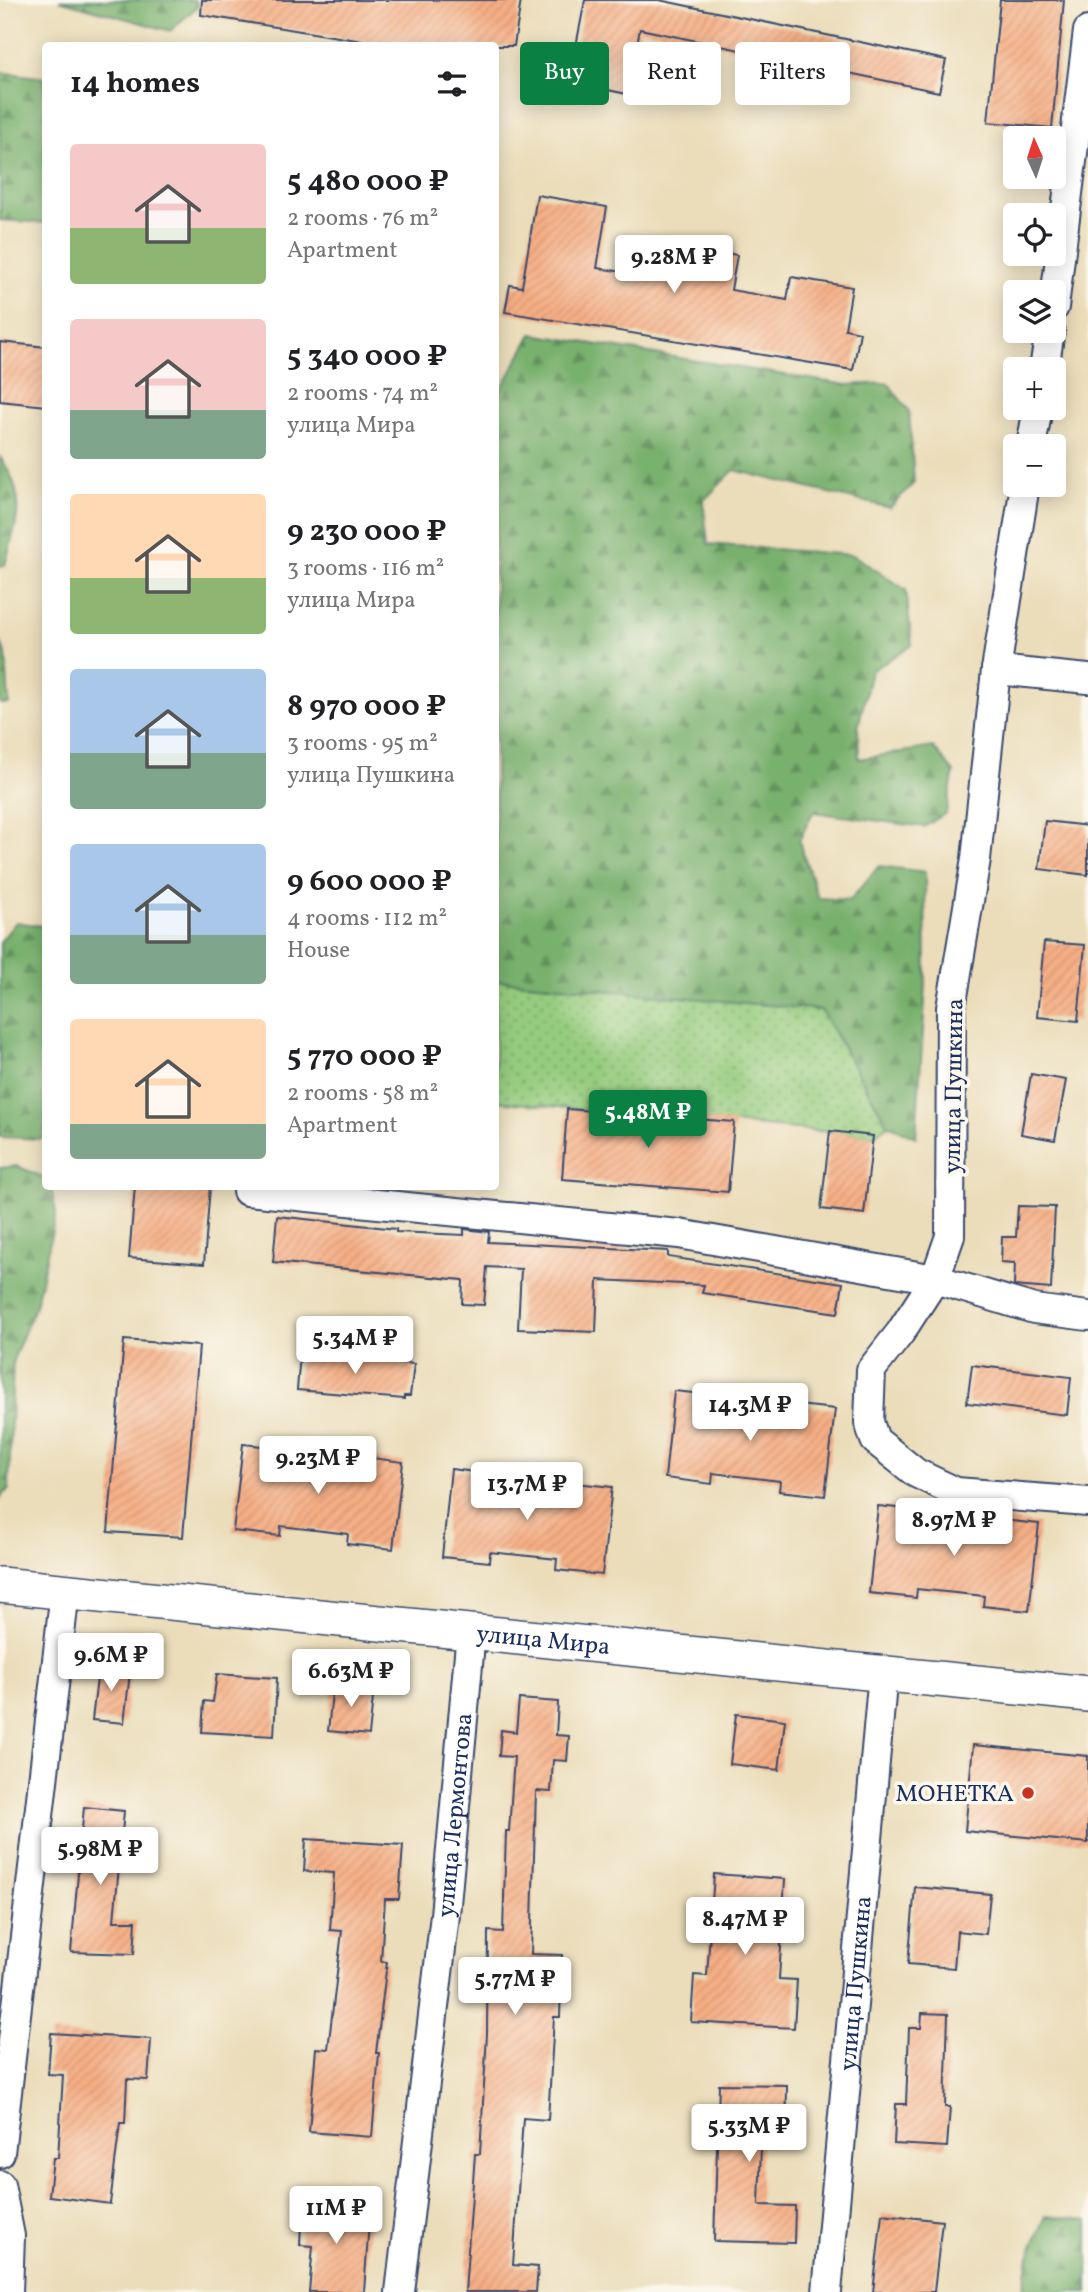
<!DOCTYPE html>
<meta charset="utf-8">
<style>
:root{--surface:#fff;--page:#f6f6f6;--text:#202124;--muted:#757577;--accent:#0b8043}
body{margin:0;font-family:Vollkorn,serif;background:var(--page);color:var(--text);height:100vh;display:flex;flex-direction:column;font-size:26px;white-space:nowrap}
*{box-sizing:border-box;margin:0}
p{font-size:23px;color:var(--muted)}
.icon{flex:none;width:38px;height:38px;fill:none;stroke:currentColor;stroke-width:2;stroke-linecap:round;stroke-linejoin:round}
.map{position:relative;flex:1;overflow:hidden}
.panel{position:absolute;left:42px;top:42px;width:457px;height:1148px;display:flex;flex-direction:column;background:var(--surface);border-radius:7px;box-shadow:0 4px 18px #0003}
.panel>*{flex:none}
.top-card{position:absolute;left:520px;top:42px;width:462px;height:63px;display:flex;gap:14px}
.needle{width:46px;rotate:357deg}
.controls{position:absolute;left:1003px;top:126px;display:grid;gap:14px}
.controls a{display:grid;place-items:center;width:63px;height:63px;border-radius:7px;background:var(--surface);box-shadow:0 4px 18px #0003;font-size:35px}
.price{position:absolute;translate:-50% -60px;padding:0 16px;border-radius:7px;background:#fff;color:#222;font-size:23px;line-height:46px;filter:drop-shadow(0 2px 4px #0008)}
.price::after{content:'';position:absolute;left:50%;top:42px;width:21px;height:16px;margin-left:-10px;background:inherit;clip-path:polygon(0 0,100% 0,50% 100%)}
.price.active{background:var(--accent);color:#fff}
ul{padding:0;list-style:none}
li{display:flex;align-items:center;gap:21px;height:175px;padding:0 28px}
li span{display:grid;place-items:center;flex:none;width:196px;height:140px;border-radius:7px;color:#555}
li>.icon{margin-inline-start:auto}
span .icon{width:84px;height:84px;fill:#fffc;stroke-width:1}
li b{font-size:30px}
h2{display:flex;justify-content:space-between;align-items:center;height:84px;padding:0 28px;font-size:30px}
.chip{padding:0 24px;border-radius:7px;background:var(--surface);box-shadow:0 4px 18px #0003;font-size:24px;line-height:63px}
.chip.active{background:var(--accent);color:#fff}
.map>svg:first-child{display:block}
.grass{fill:url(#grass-dots);stroke:#587e6e;stroke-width:2}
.forest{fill:url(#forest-firs);stroke:#4a7066;stroke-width:2}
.building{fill:url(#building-hatch)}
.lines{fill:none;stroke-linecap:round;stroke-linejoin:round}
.minor-casing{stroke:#3a496c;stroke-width:32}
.tertiary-casing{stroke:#3a496c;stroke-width:38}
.minor{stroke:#fff;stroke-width:28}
.tertiary{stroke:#fff;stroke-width:35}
.poi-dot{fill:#c8321e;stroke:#fbf7ec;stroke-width:2.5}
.labels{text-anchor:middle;stroke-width:7;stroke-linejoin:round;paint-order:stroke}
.street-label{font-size:24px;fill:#1b2f5e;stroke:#fbf7ec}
.poi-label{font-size:24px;fill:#1b2f5e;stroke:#fbf7ec;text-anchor:end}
</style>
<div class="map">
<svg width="1088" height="2292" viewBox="0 0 1088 2292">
<defs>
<pattern id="grass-dots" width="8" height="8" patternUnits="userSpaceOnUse" patternTransform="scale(1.75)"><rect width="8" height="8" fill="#95cc7e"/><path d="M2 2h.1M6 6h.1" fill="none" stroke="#79a66a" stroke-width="1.8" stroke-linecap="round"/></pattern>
<pattern id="forest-firs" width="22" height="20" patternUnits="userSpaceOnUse" patternTransform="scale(1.75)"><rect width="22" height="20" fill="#78b06d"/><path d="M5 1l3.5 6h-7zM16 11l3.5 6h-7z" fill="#62905d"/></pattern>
<pattern id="building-hatch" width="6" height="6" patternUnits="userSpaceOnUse" patternTransform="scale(1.75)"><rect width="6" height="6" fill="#f6ae84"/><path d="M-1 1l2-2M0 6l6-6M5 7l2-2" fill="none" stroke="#d29674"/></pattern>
</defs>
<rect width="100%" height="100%" fill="#fbf7ec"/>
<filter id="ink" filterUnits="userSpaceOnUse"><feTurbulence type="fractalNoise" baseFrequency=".0143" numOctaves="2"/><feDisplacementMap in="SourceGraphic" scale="14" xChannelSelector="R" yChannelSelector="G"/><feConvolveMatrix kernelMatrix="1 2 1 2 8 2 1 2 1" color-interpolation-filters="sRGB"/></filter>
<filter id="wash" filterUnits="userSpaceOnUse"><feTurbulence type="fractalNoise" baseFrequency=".00686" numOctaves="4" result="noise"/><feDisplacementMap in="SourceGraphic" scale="28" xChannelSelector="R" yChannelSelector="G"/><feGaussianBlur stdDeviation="1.57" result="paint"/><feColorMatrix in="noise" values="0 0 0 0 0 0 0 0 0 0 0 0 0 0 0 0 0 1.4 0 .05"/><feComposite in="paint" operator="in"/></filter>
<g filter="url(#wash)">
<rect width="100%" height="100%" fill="#ebddba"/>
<path class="grass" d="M 495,980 L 821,1010 L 888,1125 L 873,1136 L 495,1101 Z"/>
<path class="forest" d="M 59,0 L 195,0 L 198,6 L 170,31 Z
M 0,72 L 45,78 L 45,223 L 0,220 Z
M 532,334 L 847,385 L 888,383 L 909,411 L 914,483 L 890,508 L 734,470 L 703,501 L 708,544 L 853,555 L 906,590 L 912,645 L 871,671 L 858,728 L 859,759 L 933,747 L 954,772 L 946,813 L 924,827 L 813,812 L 799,841 L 818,898 L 850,900 L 879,866 L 925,872 L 926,984 L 916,1137 L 888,1125 L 821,1010 L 495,980 L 495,400 Z
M 0,457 C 29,497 16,522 5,565 L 0,567 Z
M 0,641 L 6,654 L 9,704 L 0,704 Z
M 16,922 L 42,926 L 45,934 L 46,1125 L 42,1139 L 0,1137 L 0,942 Z
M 17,1166 L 45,1178 L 46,1186 L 51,1187 L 56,1213 L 36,1304 L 13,1360 L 9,1489 L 0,1498 L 0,1168 Z
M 1046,2216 L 1088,2220 L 1088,2292 L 1023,2292 L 1029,2256 Z"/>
<g id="blocks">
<path class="building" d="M 202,0 L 521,0 L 514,46 L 394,46 L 201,15 Z
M 585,0 L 659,0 L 946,60 L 939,92 L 640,29 L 627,94 L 569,82 Z
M 1000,0 L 1064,0 L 1052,128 L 988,122 Z
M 537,195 L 607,207 L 597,268 L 656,277 L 662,242 L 737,255 L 731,290 L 787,300 L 791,277 L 852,287 L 845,329 L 860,332 L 853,370 L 505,312 L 510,285 L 522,287 Z
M 0,342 L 46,347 L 46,406 L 0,401 Z
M 1045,821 L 1088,826 L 1088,875 L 1039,869 Z
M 1044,942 L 1085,945 L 1078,1021 L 1037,1017 Z
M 1031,1074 L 1066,1080 L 1055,1140 L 1021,1134 Z
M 567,1109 L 734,1122 L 728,1192 L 562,1179 Z
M 830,1131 L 873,1136 L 864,1214 L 821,1209 Z
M 135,1186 L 210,1186 L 204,1264 L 129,1258 Z
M 1018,1206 L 1055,1207 L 1051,1289 L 1014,1286 L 1015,1263 L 1001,1262 L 1002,1237 L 1016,1237 Z
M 277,1216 L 396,1229 L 396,1232 L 464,1235 L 464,1229 L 489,1232 L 488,1242 L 668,1251 L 668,1257 L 843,1283 L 838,1313 L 702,1293 L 704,1285 L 598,1280 L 596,1332 L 518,1329 L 521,1269 L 487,1267 L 484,1305 L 462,1304 L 463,1280 L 273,1262 Z
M 124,1340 L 199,1346 L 183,1537 L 108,1532 Z
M 300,1353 L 414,1364 L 410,1396 L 404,1396 L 404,1399 L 297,1390 Z
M 972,1365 L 1071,1377 L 1067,1415 L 967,1403 Z
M 674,1391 L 722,1396 L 721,1405 L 788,1412 L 789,1404 L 835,1409 L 825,1496 L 779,1491 L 780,1481 L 713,1473 L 712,1484 L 665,1478 Z
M 243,1444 L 290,1449 L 289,1457 L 356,1465 L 357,1456 L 403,1462 L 393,1549 L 347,1544 L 348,1534 L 281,1526 L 280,1536 L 233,1531 Z
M 451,1469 L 499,1475 L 498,1483 L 565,1491 L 566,1482 L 612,1487 L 602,1575 L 556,1570 L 557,1559 L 490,1552 L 489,1562 L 442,1557 Z
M 878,1506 L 926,1511 L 925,1519 L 992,1527 L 993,1519 L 1039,1524 L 1029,1611 L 983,1606 L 984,1596 L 917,1589 L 916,1598 L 869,1593 Z
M 99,1662 L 131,1665 L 124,1723 L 92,1720 Z
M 217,1674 L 277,1678 L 274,1736 L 202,1732 L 204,1701 L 213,1702 Z
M 333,1683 L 374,1688 L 369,1735 L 328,1731 Z
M 519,1699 L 558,1702 L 556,1735 L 569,1736 L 567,1761 L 553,1760 L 551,1792 L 536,1791 L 531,1954 L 562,1955 L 560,2017 L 554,2017 L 548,2120 L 523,2118 L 513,2265 L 538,2267 L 536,2292 L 465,2292 L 475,2154 L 480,2154 L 487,2034 L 488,1931 L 503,1932 L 506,1831 L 509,1831 L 514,1757 L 499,1756 L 501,1730 L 516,1732 Z
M 736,1714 L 785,1720 L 779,1770 L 730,1764 Z
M 973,1745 L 1088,1756 L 1088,1843 L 965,1831 Z
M 84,1807 L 124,1811 L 114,1921 L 136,1921 L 134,1954 L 71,1952 Z
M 306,1839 L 403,1845 L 399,1899 L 385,1899 L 381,1961 L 387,1962 L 376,2053 L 379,2053 L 372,2137 L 309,2132 L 316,2048 L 328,2049 L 342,1931 L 330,1930 L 334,1873 L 304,1871 Z
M 714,1874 L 785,1879 L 779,1979 L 797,1980 L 794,2028 L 691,2022 L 694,1975 L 707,1976 Z
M 915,1887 L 990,1894 L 986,1934 L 957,1931 L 954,1968 L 908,1964 Z
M 922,2013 L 948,2014 L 945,2107 L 950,2107 L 947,2147 L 894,2144 L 896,2104 L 906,2104 L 909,2028 L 921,2028 Z
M 51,2033 L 151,2039 L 148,2080 L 127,2079 L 125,2123 L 120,2123 L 110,2204 L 49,2196 L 53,2158 L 58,2158 L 63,2075 L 48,2074 Z
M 719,2084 L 787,2085 L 786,2147 L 761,2146 L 759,2205 L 795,2206 L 794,2243 L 714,2241 Z
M 302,2202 L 370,2207 L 364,2292 L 309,2292 L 313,2246 L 300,2245 Z
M 882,2214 L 942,2221 L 934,2292 L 873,2292 Z"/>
</g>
</g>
<g filter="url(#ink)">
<use href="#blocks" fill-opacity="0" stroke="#3a496c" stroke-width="2"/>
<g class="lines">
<g class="minor-casing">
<g id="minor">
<path d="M 1054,307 L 1088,31"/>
<path d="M 1044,369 L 1050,331"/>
<path d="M 1031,446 L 1038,408"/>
<path d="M 1025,485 L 996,670 L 976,859 L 951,1008 L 950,1236 L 935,1279 L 900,1333 L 871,1370 L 869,1422 L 875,1440 L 916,1473 L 956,1492 L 1088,1502"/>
<path d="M 996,670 L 1088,679"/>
<path d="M 247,1191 L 679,1234 L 935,1279 L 1034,1309 L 1088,1316"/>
<path d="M 0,2153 L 65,1591"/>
<path d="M 0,2185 L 10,2236 L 8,2292"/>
<path id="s1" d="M 400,2292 L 445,1915 L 471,1632"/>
<path id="s2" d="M 827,2292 L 883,1673"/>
</g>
</g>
<g class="tertiary-casing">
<g id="tertiary">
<path id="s3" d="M 0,1585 L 1088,1694"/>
</g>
</g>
<use href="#minor" class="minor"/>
<use href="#tertiary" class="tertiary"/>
</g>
</g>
<circle class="poi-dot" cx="1028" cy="1793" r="7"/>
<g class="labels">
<g class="street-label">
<text transform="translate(953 1086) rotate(-89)" y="8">улица Пушкина</text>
<text dy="8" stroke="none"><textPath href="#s3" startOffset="546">улица Мира</textPath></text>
<text dy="8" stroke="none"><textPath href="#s1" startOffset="480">улица Лермонтова</textPath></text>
<text dy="8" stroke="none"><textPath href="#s2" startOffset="310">улица Пушкина</textPath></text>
</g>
<g class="poi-label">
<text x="1014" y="1801">МОНЕТКА</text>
</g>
</g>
</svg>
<div class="controls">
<a><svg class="needle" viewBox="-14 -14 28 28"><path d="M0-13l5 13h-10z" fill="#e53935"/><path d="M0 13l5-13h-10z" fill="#757577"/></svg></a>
<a><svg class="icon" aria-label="locate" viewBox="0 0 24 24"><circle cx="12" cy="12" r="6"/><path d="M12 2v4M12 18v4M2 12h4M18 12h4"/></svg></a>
<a><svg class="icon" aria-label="layers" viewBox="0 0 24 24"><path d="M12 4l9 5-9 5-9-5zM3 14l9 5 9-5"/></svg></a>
<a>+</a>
<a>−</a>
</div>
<b class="price" style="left:674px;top:295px">9.28M ₽</b>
<b class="price active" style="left:648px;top:1150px">5.48M ₽</b>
<b class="price" style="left:355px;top:1376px">5.34M ₽</b>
<b class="price" style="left:750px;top:1443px">14.3M ₽</b>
<b class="price" style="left:318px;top:1496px">9.23M ₽</b>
<b class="price" style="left:527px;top:1522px">13.7M ₽</b>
<b class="price" style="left:954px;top:1558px">8.97M ₽</b>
<b class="price" style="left:111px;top:1693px">9.6M ₽</b>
<b class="price" style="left:351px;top:1709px">6.63M ₽</b>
<b class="price" style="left:100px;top:1887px">5.98M ₽</b>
<b class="price" style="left:745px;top:1957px">8.47M ₽</b>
<b class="price" style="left:515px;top:2017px">5.77M ₽</b>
<b class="price" style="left:749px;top:2164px">5.33M ₽</b>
<b class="price" style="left:336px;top:2246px">11M ₽</b>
<div class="top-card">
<a class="chip active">Buy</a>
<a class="chip">Rent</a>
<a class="chip">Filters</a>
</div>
<section class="panel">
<h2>14 homes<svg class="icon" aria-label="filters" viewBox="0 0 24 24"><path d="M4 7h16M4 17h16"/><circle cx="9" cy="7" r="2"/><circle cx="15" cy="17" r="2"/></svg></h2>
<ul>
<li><span style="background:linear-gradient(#f6c9c9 60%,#8fb573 0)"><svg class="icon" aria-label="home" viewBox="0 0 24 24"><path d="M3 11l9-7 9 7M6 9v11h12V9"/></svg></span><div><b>5 480 000 ₽</b><p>2 rooms · 76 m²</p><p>Apartment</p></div></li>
<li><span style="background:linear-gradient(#f6c9c9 65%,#7fa58c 0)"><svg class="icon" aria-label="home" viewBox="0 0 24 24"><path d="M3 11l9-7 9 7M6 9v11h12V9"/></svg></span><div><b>5 340 000 ₽</b><p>2 rooms · 74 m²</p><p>улица Мира</p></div></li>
<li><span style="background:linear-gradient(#ffd9b3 60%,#8fb573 0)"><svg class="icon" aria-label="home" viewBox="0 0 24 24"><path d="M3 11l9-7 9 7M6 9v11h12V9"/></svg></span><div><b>9 230 000 ₽</b><p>3 rooms · 116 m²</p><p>улица Мира</p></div></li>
<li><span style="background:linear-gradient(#a9c7e8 60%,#7fa58c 0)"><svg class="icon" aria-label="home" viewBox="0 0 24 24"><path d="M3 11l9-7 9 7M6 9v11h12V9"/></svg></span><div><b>8 970 000 ₽</b><p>3 rooms · 95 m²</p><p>улица Пушкина</p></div></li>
<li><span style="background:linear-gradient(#a9c7e8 65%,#7fa58c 0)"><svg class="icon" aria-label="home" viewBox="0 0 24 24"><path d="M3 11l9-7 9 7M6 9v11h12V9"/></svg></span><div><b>9 600 000 ₽</b><p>4 rooms · 112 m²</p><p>House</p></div></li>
<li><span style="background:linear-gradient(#ffd9b3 75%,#7fa58c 0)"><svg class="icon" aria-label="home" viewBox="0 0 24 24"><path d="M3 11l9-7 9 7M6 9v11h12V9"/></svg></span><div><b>5 770 000 ₽</b><p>2 rooms · 58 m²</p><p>Apartment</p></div></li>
</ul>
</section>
</div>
